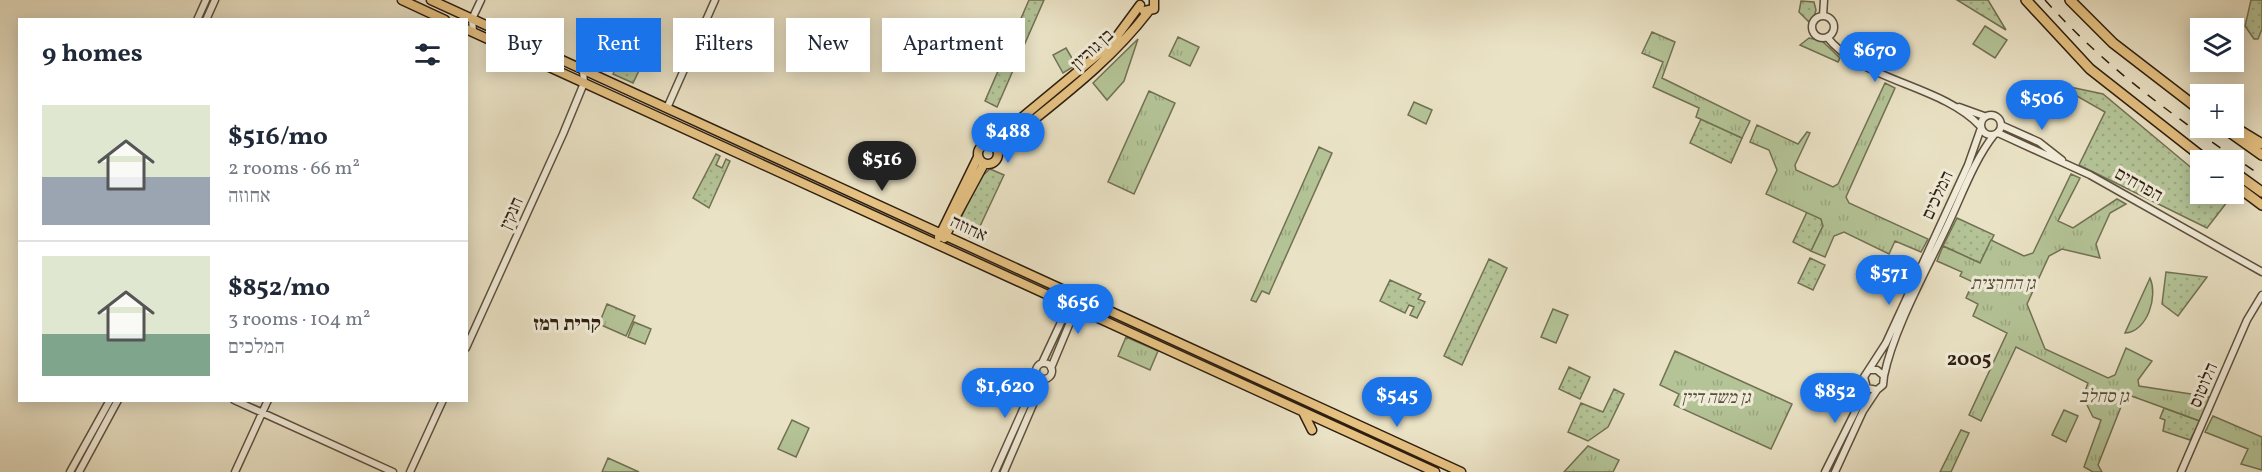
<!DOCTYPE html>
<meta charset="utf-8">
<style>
:root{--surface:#fff;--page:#f6f6f7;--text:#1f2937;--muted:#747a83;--line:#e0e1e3;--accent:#1a73e8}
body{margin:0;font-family:Vollkorn,"Frank Ruhl Libre",serif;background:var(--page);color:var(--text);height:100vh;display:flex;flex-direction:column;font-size:22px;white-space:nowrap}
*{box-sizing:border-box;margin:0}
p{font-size:20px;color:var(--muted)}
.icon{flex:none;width:33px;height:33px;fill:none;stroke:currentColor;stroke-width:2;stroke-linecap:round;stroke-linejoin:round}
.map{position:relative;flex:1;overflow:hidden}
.sheet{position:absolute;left:18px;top:18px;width:450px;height:384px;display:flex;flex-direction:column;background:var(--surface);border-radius:0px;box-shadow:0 3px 15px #0003}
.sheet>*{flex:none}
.guide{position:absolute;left:486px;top:18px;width:570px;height:54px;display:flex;gap:12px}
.controls{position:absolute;left:2190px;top:18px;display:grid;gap:12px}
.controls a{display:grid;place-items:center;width:54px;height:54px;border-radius:0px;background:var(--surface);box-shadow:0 3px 15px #0003;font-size:30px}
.price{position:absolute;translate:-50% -51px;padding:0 14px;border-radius:21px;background:var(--accent);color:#fff;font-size:20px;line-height:39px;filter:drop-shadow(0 2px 3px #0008)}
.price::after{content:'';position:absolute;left:50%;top:36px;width:18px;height:14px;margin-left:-9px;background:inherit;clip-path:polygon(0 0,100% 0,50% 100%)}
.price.current{background:#222;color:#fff}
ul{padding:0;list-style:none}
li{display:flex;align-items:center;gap:18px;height:150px;padding:0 24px}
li+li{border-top:2px solid var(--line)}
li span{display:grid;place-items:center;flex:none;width:168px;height:120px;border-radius:0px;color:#555}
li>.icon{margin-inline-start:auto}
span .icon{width:72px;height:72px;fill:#fffc;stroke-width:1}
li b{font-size:26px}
h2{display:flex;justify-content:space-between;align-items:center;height:72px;padding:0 24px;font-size:26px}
.tag{padding:0 21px;border-radius:0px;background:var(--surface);box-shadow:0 3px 15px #0003;font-size:21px;line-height:54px}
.tag.current{background:var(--accent);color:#fff}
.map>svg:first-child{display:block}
.grass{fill:url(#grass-dots);stroke:#717154;stroke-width:1.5}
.park{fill:url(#park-tufts);stroke:#717154;stroke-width:1.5}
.garden{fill:#b4c497;stroke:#717154;stroke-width:1.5}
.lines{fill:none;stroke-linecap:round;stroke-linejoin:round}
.minor-casing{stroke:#5d4f3d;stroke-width:9}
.major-casing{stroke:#2e1e10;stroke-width:11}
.highway-casing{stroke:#2e1e10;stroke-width:12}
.minor{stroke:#f1ecd9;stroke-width:6}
.major{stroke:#e5c182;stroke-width:8}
.highway{stroke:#e5c182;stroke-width:9}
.rail{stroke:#2e1e10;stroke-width:1.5;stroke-dasharray:10 10;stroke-linecap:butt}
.labels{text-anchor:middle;stroke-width:6;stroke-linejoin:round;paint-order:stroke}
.street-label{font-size:18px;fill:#2e1e10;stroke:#f1ecd9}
.park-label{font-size:18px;font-style:italic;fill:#565038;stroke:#f1ecd9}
.neighbourhood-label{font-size:20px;font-weight:bold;fill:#2e1e10;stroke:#f1ecd9}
</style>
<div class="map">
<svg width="2262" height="472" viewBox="0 0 2262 472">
<defs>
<pattern id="grass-dots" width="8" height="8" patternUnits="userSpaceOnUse" patternTransform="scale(1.5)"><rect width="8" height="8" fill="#b4c497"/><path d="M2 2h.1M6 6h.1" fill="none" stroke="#9ba881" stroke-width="1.8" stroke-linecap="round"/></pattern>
<pattern id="park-tufts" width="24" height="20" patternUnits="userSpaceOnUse" patternTransform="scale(1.5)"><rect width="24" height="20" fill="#b4c497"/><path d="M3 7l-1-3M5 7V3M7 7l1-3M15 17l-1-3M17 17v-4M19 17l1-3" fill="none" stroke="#9ba881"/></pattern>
</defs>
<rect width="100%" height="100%" fill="#eae2c5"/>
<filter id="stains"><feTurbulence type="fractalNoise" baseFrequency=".00333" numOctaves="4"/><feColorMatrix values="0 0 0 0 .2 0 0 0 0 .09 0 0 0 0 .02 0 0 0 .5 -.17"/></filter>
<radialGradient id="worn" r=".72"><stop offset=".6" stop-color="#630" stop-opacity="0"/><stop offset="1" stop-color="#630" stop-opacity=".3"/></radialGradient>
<path class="grass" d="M 1029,0 L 1044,0 L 997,107 L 985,101 Z
M 1957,0 L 1988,0 L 2006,30 Z
M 2251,0 L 2262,0 L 2262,29 L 2258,39 L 2254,39 L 2245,26 Z
M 1801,1 L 1814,2 L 1816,10 L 1812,25 L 1799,12 Z
M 628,48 L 646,56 L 633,83 L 613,74 L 616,67 L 619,68 Z
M 2070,87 L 2103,94 L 2200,175 L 2200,194 L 2226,194 L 2231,197 L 2207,228 L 2079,165 L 2105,112 L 2068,91 Z
M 1701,119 L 1742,138 L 1731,163 L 1690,143 Z
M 716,154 L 720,156 L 716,165 L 722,168 L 726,159 L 730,161 L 709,208 L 693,198 Z
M 990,169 L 1004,175 L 974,239 L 966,235 L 959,222 L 980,178 Z
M 1807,212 L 1821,218 L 1823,226 L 1811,251 L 1793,242 Z
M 1957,218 L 1994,235 L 1980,263 L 1943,246 Z
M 1810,258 L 1825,265 L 1813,290 L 1798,283 Z
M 1489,259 L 1507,268 L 1462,365 L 1444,356 Z
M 2166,272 L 2207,277 L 2178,316 L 2162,304 Z
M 1390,280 L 1421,294 L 1418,299 L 1425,302 L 1417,318 L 1410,315 L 1414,307 L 1409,305 L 1405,313 L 1380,301 Z
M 1569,367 L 1590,377 L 1580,399 L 1559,389 Z
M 1614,389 L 1624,394 L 1608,427 L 1588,441 L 1568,432 L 1581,403 L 1603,412 Z
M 2164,408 L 2200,421 L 2190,440 L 2163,431 L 2165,420 L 2160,418 Z"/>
<path class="park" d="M 1652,32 L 1675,42 L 1662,78 L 1750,121 L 1742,138 L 1696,117 L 1699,108 L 1653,87 L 1663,62 L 1642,53 Z
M 1178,37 L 1199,47 L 1190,66 L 1169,56 Z
M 1885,83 L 1895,88 L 1846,197 L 1849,203 L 1928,239 L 1921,252 L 1895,241 L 1889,254 L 1844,232 L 1834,236 L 1825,257 L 1811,251 L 1823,226 L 1821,219 L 1766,194 L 1777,170 L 1769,150 L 1750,142 L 1757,125 L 1798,144 L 1807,132 L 1810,133 L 1795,165 L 1796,170 L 1833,187 L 1838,184 Z
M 1149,91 L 1175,103 L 1134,194 L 1108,182 Z
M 1319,147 L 1332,153 L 1269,294 L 1262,291 L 1256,302 L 1251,300 Z
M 2071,174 L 2080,178 L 2058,221 L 2073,228 L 2117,199 L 2126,204 L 2110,213 L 2096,244 L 2100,258 L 2062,249 L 2049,256 L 2027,304 L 2045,349 L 2108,378 L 2115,375 L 2126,348 L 2152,361 L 2138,380 L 2139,386 L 2211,397 L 2200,421 L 2126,394 L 2098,465 L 2102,472 L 2093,472 L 2084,467 L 2101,420 L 2093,417 L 2083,397 L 2088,383 L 2016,347 L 1981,421 L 1969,415 L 2007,333 L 1973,316 L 1978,304 L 1966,298 L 1973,282 L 1960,276 L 1962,272 L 1937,261 L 1943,246 L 1980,263 L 1991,240 L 2024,256 L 2033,253 Z
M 607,304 L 635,316 L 626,336 L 599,324 Z
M 634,322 L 651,329 L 645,344 L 628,337 Z
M 1126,337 L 1158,351 L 1150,370 L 1118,356 Z
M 1675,351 L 1792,404 L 1771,449 L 1674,405 L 1679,394 L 1660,385 Z
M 2213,416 L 2262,437 L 2262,470 L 2241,464 L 2248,449 L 2205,432 Z
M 1961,430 L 1969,433 L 1951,472 L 1940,472 Z
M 1588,446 L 1619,460 L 1613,472 L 1564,472 Z
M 608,458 L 639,472 L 602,472 Z"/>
<path class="garden" d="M 1985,26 L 2007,40 L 1995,58 L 1973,44 Z
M 1809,38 L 1822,41 L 1840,58 L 1838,62 L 1800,45 Z
M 1138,39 L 1124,81 L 1107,100 L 1093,83 Z
M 1066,48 L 1076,65 L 1063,73 L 1053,55 Z
M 1414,102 L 1432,110 L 1426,124 L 1408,115 Z
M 2150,278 C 2158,296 2148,331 2125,333 Z
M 1553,309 L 1568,315 L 1556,343 L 1541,337 Z
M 2064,410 L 2078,416 L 2066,442 L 2052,435 Z
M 792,420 L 809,428 L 796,457 L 778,449 Z"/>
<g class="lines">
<g class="minor-casing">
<path id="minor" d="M 1823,16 L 1824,0
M1812 27a11 11 0 1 1 22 0a11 11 0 1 1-22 0Z
M 197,20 L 206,0
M 206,20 L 215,0
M 473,32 L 472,19 L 481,0
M 1827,37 C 1861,81 1942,85 1980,126
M 1959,107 L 1984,116
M 667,108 L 715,0
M1981 125a10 10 0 1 1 20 0a10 10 0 1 1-20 0Z
M 2001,125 L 2039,142 L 2062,160
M 1998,133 L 2090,175 L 2262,272
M 1070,321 L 1091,315
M 466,348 L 563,134 L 584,83 L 583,70
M1036 371a8 8 0 1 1 16 0a8 8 0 1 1-16 0Z
M 1042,363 L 1070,303
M 1051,368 L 1076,308 L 1077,296
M 1870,370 L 1877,370 L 1884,376 L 1883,385 L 1877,390 L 1867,388 L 1864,377 L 1886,343 L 1968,165 L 1981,128
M 1884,376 C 1894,327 1929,266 1950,220 C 1963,192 1975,159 1994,135
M 234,400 L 393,472
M 70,472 L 110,400
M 79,472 L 118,400
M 235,472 L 268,400
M 410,472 L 443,400
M 995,472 L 1038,376
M 1004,472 L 1044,379
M 1825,472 L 1857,408 L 1863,382
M 1835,472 L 1863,411 L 1877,390
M 2181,472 L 2247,320 L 2262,295"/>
</g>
<g class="major-casing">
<path id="major" d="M 402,0 L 445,20
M 431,0 L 1461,472
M 1144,11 L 1154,9 L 1154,0
M 466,29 L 1435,472
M978 154a10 10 0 1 1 20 0a10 10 0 1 1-20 0Z
M 990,144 L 1112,43 L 1140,5
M 997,150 C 1050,105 1105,68 1148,12
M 939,237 L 978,157
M 944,238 L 984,164
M 1304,414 L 1312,430"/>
</g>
<g class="highway-casing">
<path id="highway" d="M 2026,0 L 2090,69 L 2206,160
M 2070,0 L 2113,43 L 2200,110
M 2234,127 L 2262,144
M 2224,128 L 2262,155
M 2234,172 L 2262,192
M 2234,184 L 2262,205"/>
</g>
<use href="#minor" class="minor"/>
<use href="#major" class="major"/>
<use href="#highway" class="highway"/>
<path class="rail" d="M 2045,0 C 2108,71 2183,123 2262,176"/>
</g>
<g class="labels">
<g class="street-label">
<text transform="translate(1092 49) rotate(-43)" y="6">בן גוריון</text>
<text transform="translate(2139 184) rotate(29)" y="6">הפרחים</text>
<text transform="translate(1937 195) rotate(-65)" y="6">המלכים</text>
<text transform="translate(511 213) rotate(-66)" y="6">חנקין</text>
<text transform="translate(969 228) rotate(25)" y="6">אחוזה</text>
<text transform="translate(2203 385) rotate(-67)" y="6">הלוטוס</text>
</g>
<g class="park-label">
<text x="2003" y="289">גן החרצית</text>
<text x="2104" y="402">גן סחלב</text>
<text x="1716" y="403">גן משה דיין</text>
</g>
<g class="neighbourhood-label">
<text x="567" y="330">קרית רמז</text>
<text x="1969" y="365">2005</text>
</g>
</g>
<rect width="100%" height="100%" filter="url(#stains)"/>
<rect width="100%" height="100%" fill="url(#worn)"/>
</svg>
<div class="controls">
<a><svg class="icon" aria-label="layers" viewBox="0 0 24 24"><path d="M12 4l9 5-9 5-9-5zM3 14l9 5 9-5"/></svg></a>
<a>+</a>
<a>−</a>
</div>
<b class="price" style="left:1875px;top:83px">$670</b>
<b class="price" style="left:2042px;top:131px">$506</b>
<b class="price" style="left:1008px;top:164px">$488</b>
<b class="price current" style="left:882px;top:192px">$516</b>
<b class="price" style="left:1889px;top:306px">$571</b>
<b class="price" style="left:1078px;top:335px">$656</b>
<b class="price" style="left:1005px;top:419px">$1,620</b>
<b class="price" style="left:1835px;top:424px">$852</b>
<b class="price" style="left:1397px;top:428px">$545</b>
<div class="guide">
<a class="tag">Buy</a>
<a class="tag current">Rent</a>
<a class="tag">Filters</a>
<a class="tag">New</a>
<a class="tag">Apartment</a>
</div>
<section class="sheet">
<h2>9 homes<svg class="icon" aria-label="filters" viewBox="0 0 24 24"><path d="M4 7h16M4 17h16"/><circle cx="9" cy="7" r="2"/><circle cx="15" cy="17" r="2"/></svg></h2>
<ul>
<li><span style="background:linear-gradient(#dfe7d0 60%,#9aa5b1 0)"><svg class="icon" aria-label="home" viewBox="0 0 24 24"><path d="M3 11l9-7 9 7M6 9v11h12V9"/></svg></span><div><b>$516/mo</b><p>2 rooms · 66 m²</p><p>אחוזה</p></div></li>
<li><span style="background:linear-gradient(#dfe7d0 65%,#7fa58c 0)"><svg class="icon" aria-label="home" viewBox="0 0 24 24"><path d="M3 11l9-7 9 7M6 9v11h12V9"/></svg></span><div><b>$852/mo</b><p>3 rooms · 104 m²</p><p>המלכים</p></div></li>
</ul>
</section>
</div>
